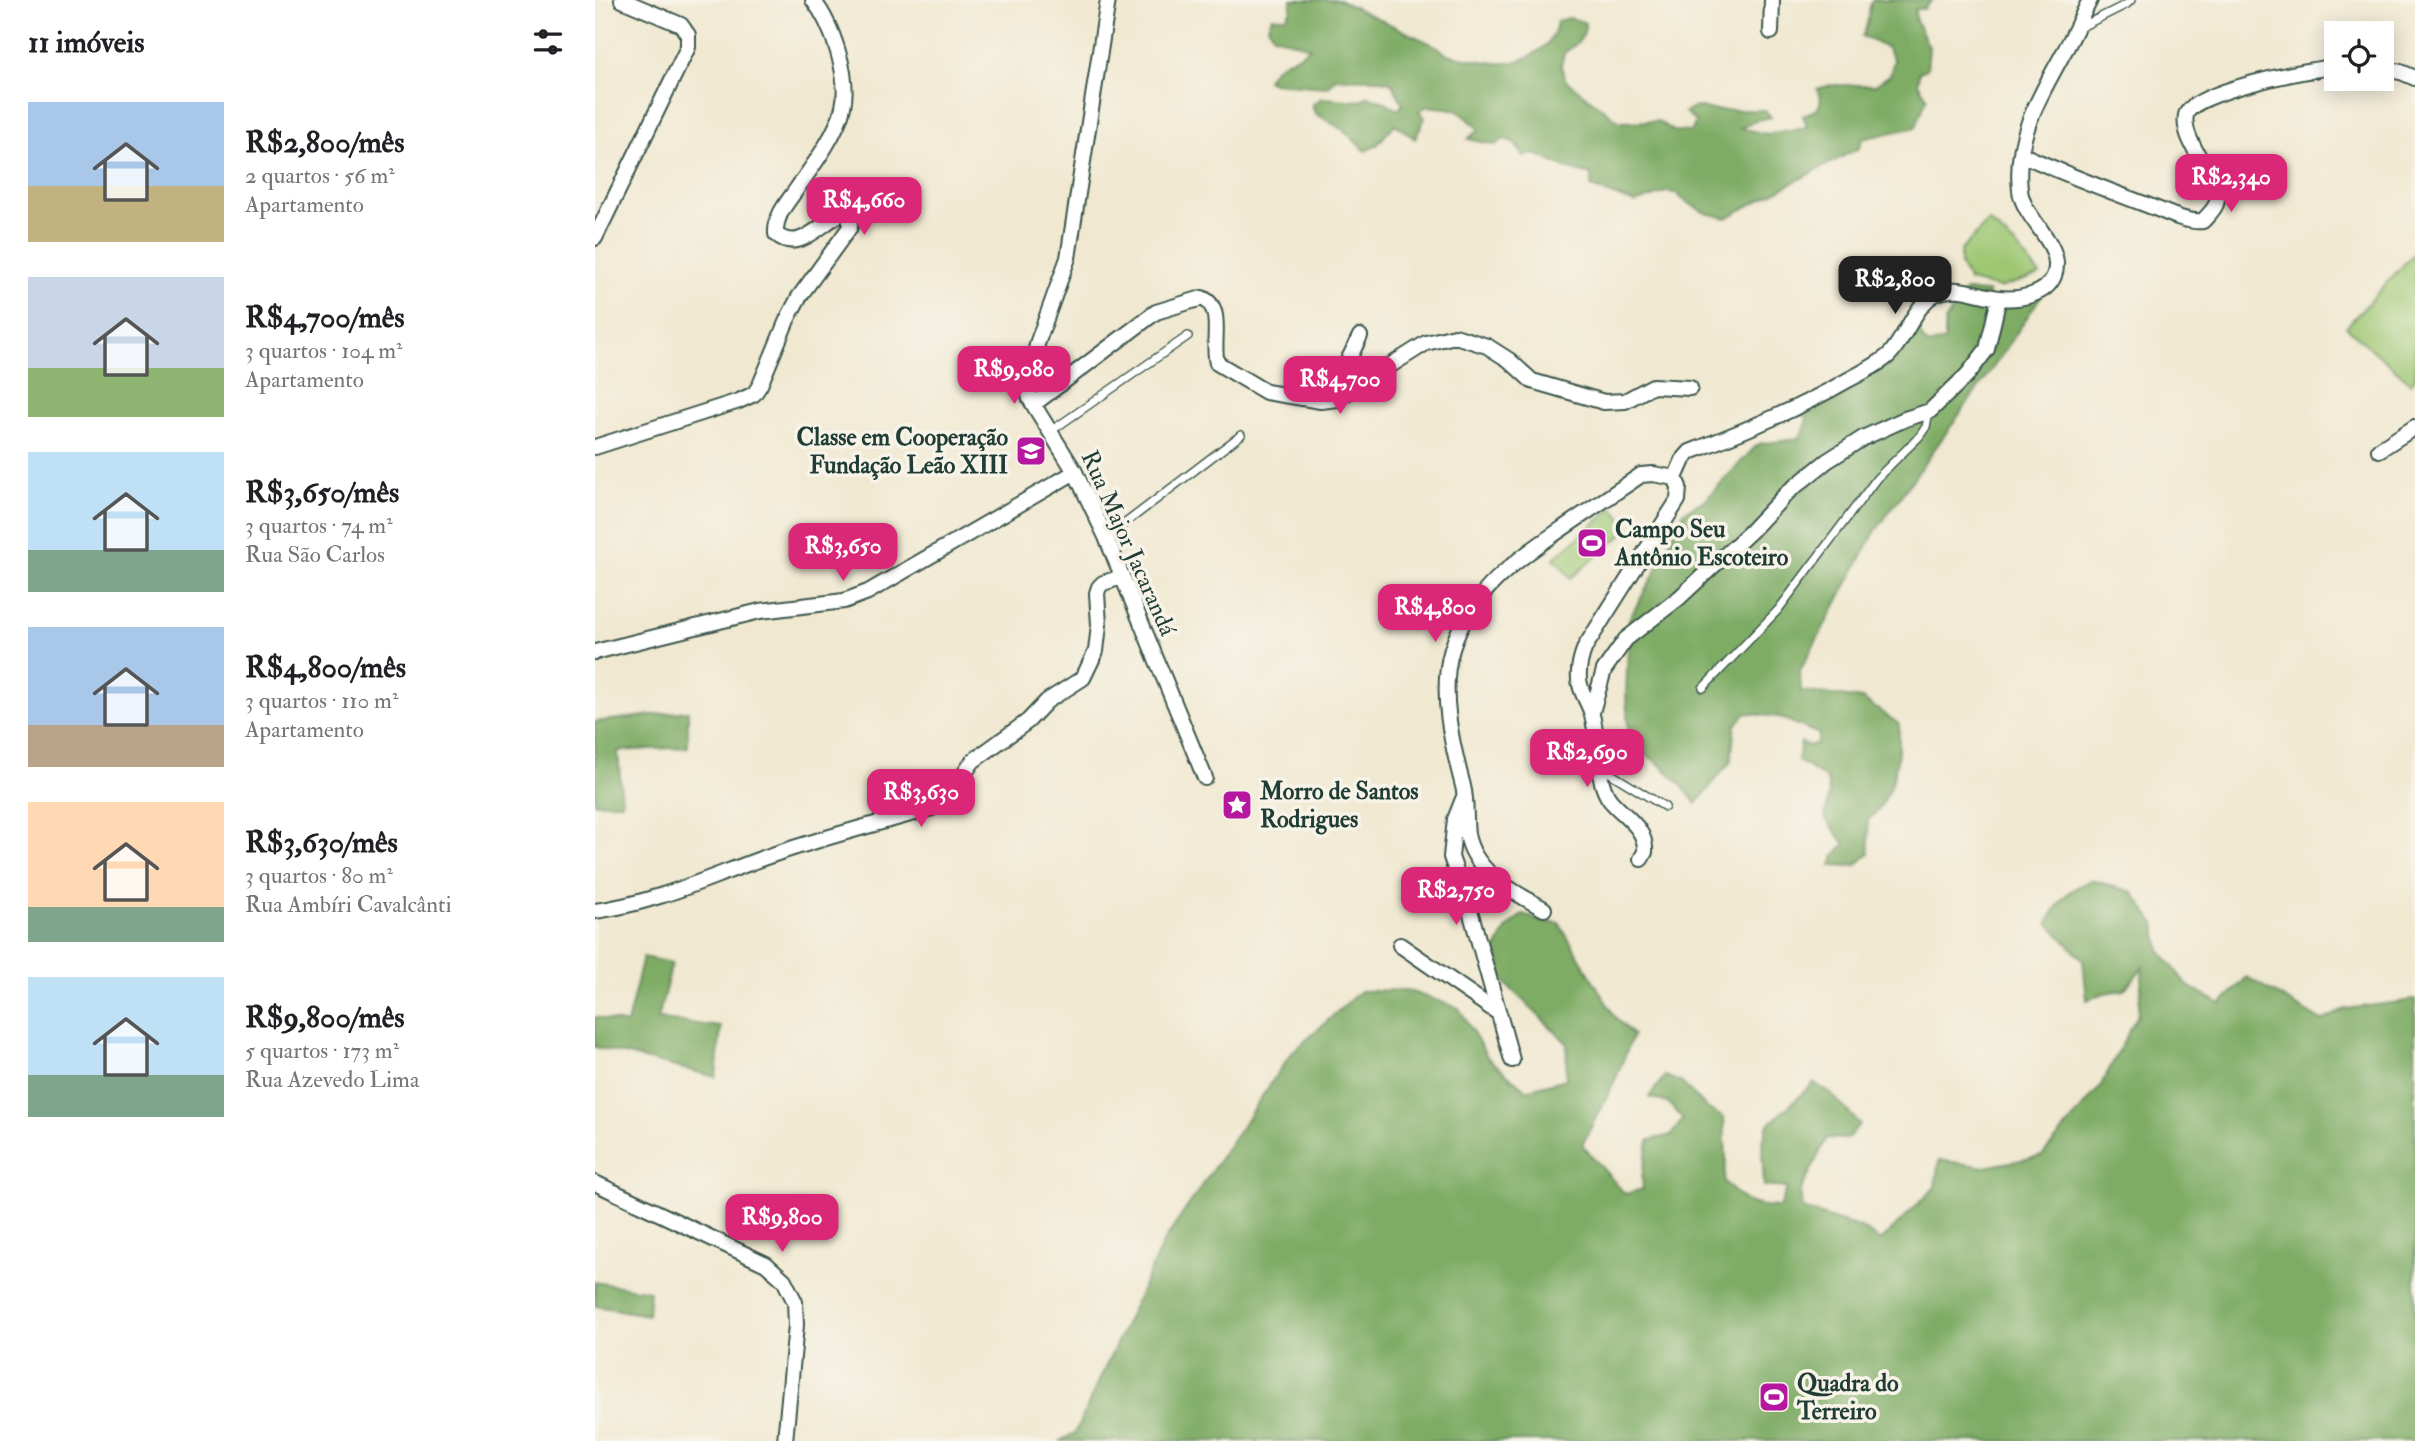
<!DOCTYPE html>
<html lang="pt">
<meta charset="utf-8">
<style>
:root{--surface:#fff;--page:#f6f6f6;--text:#202124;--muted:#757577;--accent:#db2777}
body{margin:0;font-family:"IM FELL Double Pica",serif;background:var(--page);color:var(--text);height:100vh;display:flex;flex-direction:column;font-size:26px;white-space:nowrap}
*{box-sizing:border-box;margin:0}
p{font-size:23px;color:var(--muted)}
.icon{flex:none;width:38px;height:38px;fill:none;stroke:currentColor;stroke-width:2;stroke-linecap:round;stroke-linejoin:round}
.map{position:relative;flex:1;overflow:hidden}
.drawer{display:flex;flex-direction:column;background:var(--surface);width:595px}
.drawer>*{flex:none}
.controls{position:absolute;left:1729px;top:21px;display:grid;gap:14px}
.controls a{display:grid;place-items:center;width:70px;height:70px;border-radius:0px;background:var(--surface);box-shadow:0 4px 18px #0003;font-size:35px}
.price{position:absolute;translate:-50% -60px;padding:0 16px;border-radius:14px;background:var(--accent);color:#fff;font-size:23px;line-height:46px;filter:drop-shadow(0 2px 4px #0008)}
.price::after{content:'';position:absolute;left:50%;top:42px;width:21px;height:16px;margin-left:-10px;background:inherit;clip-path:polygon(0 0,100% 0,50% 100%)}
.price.on{background:#222;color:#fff}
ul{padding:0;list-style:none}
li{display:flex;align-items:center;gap:21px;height:175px;padding:0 28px}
li span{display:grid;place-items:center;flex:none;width:196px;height:140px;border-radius:0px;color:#555}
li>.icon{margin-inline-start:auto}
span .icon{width:84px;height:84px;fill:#fffc;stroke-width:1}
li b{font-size:30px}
h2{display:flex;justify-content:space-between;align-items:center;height:84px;padding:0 28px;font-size:30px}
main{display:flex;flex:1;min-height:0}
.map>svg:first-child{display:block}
.green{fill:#9ec773;stroke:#5e8254;stroke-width:2}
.forest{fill:#7eac65;stroke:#4e744c;stroke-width:2}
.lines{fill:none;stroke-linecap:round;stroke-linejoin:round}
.lane-casing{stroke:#3e574b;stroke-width:10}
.street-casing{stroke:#3e574b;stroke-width:18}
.lane{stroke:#fff;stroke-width:7}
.street{stroke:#fff;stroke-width:14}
.labels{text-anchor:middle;stroke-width:7;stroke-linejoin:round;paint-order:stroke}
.poi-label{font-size:24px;font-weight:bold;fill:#1f3d34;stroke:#f7f3e8;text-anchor:start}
.street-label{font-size:24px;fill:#1f3d34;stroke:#f7f3e8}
</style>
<main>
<section class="drawer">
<h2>11 imóveis<svg class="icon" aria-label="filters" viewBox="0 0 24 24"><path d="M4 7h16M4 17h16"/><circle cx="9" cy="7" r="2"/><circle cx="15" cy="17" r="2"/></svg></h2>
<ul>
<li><span style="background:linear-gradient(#a9c7e8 60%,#c2b280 0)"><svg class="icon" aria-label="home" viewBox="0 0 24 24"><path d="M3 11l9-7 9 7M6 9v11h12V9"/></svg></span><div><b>R$2,800/mês</b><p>2 quartos · 56 m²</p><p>Apartamento</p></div></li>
<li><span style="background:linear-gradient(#c9d6e8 65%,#8fb573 0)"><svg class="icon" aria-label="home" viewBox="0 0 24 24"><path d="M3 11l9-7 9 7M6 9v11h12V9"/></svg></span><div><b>R$4,700/mês</b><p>3 quartos · 104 m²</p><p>Apartamento</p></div></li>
<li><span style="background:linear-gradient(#bfe0f5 70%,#7fa58c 0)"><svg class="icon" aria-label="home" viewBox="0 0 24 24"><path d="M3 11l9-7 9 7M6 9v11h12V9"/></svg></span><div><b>R$3,650/mês</b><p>3 quartos · 74 m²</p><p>Rua São Carlos</p></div></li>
<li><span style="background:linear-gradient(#a9c7e8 70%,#b9a48a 0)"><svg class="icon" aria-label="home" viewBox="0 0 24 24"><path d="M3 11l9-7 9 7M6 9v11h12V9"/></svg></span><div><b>R$4,800/mês</b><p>3 quartos · 110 m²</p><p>Apartamento</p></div></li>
<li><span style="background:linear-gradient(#ffd9b3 75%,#7fa58c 0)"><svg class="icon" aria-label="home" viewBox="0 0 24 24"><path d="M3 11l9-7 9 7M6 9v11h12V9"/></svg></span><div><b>R$3,630/mês</b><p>3 quartos · 80 m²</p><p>Rua Ambíri Cavalcânti</p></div></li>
<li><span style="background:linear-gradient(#bfe0f5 70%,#7fa58c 0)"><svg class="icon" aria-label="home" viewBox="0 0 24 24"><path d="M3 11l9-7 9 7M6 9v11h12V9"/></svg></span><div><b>R$9,800/mês</b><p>5 quartos · 173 m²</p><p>Rua Azevedo Lima</p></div></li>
</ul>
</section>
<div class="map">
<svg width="1820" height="1441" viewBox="0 0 1820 1441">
<rect width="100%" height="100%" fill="#f7f3e8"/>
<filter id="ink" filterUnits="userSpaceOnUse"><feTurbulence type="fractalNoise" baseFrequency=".0143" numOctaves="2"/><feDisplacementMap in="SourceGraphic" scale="14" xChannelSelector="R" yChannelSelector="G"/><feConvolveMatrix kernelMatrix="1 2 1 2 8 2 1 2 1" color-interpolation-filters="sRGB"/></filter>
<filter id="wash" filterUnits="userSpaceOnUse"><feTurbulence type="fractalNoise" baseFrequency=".00686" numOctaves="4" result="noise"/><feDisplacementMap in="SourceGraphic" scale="28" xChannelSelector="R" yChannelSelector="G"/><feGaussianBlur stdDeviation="1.57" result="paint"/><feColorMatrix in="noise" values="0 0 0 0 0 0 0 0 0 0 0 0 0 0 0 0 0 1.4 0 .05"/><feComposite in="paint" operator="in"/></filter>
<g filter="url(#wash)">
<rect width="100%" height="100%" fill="#f0e8d0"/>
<path class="green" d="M 1394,221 L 1423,248 L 1445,275 L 1404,288 L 1374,281 L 1365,265 L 1365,251 Z
M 1820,252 L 1820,378 L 1816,383 L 1751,327 Z
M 1018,508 L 1035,528 L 976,578 L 959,558 Z"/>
<path class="forest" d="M 696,0 L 744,0 L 843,47 L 851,54 C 888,60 913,74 946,49 C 955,42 961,33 962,22 C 973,16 979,18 990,23 C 991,39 980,45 969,53 L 966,65 L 970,80 L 1025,122 L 1062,121 L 1079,131 L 1096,132 L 1101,122 L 1090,112 L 1101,107 L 1119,110 L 1170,110 L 1176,117 L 1162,120 L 1145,128 L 1172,134 L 1212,127 L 1208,115 L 1223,109 L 1226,100 L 1222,89 L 1236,85 L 1280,85 L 1295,75 L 1299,60 L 1292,48 L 1267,36 C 1277,21 1270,12 1278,0 L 1337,0 L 1329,9 L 1320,9 L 1321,21 L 1334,47 L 1332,69 L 1324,72 L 1323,83 L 1332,97 L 1321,127 L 1267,139 L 1264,148 L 1131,218 L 1111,213 L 1091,202 L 1081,193 L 1071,192 L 1040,203 L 996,187 L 996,175 L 971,168 L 941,154 L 929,156 L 918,142 L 910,139 L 900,145 L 873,139 L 884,129 C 876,122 866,110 856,109 C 848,107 841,108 833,106 L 824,111 L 830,118 L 820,139 L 800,124 L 781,146 L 770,151 L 751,132 L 720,113 L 717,105 L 727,98 L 765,101 L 773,96 L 792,103 L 803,110 L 808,104 L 796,82 L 781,79 L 740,78 L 733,87 L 678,83 L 672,80 C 682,58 699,63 715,47 L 678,36 L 673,26 L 677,17 L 691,17 L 696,10 Z
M 1370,291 L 1393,292 L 1395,307 L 1446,296 L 1407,355 L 1280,532 L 1205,671 L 1206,691 L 1267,699 L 1304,724 C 1305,757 1299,798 1273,820 L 1274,853 L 1260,866 L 1236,865 L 1240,855 L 1250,844 L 1230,818 L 1234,793 L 1232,779 L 1203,761 L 1206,742 L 1214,746 L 1222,743 L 1224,734 L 1184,717 L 1151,713 L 1140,725 L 1136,761 L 1101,804 C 1083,777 1060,760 1034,742 L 1031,695 L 1034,619 L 1060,573 L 1089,512 L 1111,499 L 1163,444 L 1203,439 L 1210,429 L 1212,415 L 1191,414 L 1273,364 L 1326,316 C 1323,330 1323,335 1333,345 L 1350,340 L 1350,321 Z
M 93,711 L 93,747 L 23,751 L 27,803 L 0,803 L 0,722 Z
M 1497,880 L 1538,892 L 1560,924 L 1565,950 L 1592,985 L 1626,1004 L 1652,977 L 1727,1021 L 1751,1009 L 1820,1000 L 1820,1441 L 465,1441 L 480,1433 L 568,1243 L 695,1055 L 765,991 L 811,990 L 864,1008 L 893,1058 L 931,1090 L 971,1079 L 972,1043 L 909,982 L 900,951 L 912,928 L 928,914 L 944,921 L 964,923 L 1020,1017 L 1038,1035 L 1021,1078 L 987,1145 L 1030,1194 L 1048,1189 L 1047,1177 L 1054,1140 L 1076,1135 L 1088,1119 L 1073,1103 L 1054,1097 L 1070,1076 L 1086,1082 L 1112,1108 L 1129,1118 L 1131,1159 L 1129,1182 C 1149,1202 1155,1207 1185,1207 L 1192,1188 L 1169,1186 L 1167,1146 L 1172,1126 L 1219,1083 L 1235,1093 L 1265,1124 L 1252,1139 L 1232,1138 L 1205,1192 L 1208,1209 L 1266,1228 L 1286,1241 L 1340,1187 L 1344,1160 L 1389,1167 L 1447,1156 L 1505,1087 L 1543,1014 L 1548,967 L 1529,990 L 1509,993 L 1492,1000 L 1488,960 L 1453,923 C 1464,900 1473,889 1497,880 Z
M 48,957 L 77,963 L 63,1019 L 126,1027 L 121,1077 L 0,1047 L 0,1017 L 32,1024 Z
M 0,1282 L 55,1291 L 53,1315 L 0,1306 Z"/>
</g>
<g filter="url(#ink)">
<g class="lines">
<g class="lane-casing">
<path id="lane" d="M 1484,28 L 1532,4 L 1536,0
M 456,431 L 593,336
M 512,537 L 646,435
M 1108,688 L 1183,610 L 1282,478 L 1324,437 L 1331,427 L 1334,412
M 1005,767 L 1070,807"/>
</g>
<g class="street-casing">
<path id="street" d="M 513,0 L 473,258 L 443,341 L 432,385 L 435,399 L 480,472 L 511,537 L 610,778
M 1176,32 L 1177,0
M 1787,69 L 1806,72 L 1820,78
M 1426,154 C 1467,173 1509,189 1552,205 C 1569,211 1590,223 1608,221 C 1612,216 1619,210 1621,204 C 1630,182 1585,144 1591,115 C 1596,92 1718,68 1741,67
M 0,238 L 93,47 L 93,35 L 86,25 L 27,0
M 723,400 L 748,371 L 765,336
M 439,404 L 561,312 L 607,298 C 630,307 616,343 622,363 L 671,392 L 726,401 L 742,399 L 831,343 L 860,336 L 892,346 L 914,360 L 937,381 L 1009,402 L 1030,401 L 1058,386 L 1095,388
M 0,447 L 144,401 L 159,394 L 165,385 L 192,320 L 204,297 L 255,227 L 255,215 L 250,212 C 227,220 205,255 181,234 C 180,214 193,202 203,187 C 218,166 243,132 248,107 C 255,76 237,24 218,0
M 1784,450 L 1820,427
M 0,652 L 165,611 L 249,601 L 273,592 L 480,472
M 997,712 L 1009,670 L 1031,639 L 1084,598 L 1156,531 L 1193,492 L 1232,461 L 1268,438 L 1310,419 L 1335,411 L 1373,374 L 1392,349 L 1404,298
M 868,799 L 860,819 L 856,857 L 876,914 L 917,1060
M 1046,859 L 1050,852 C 1052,828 1028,816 1015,800 C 1000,781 1004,738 997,715 C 994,702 985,693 984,679 C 983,668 986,657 990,647 L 1083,500 L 1084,487 L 1080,478 L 1088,460 L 1095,452 C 1149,431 1203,409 1253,380 C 1266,373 1283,365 1294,355 C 1310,339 1321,302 1342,293 C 1363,284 1384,296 1404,298 C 1423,300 1451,296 1459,276 C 1471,245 1428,220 1425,190 C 1419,137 1445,96 1469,52 C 1479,35 1486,17 1495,0
M 949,909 C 918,891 879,873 872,834 C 870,818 872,802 868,786 C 857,745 844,691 857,649 C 875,591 923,559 971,526 C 996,509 1021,492 1046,475 L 1058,474 L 1080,478
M 0,911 C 61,903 117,876 174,856 C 229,837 285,823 340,807 L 350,802 L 378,761 L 433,721 L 452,701 L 488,678 L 501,651 L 504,625 L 502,593 L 504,587 L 508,583 L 527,577
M 805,945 L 902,1012
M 0,1183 L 171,1264 L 189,1280 L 200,1302 L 201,1325 L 190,1441"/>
</g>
<use href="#lane" class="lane"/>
<use href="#street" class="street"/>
</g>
</g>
<defs>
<g id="school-square" transform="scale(1.575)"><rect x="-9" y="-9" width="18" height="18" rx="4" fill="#b5179e" stroke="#f7f3e8"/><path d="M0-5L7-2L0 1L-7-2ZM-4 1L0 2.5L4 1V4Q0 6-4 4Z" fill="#fff"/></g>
<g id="stadium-square" transform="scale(1.575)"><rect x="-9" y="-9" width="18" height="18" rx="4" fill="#b5179e" stroke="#f7f3e8"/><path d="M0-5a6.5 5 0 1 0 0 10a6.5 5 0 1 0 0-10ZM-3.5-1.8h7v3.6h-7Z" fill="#fff"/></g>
<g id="sight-square" transform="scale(1.575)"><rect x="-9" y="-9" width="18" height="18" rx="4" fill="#b5179e" stroke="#f7f3e8"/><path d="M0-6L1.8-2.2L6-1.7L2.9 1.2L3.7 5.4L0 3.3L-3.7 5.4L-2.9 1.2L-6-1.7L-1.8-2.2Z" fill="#fff"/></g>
</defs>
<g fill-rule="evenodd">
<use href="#school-square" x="436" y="451"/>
<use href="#stadium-square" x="997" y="543"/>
<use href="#sight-square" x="642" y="805"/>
<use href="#stadium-square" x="1179" y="1397"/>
</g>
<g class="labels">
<g class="poi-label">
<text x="413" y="445" text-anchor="end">Classe em Cooperação<tspan x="413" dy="28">Fundação Leão XIII</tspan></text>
<text x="1020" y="537">Campo Seu<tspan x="1020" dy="28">Antônio Escoteiro</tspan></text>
<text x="665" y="799">Morro de Santos<tspan x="665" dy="28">Rodrigues</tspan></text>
<text x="1202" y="1391">Quadra do<tspan x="1202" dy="28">Terreiro</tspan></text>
</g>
<g class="street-label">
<text transform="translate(534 543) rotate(66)" y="8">Rua Major Jacarandá</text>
</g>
</g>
</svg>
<div class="controls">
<a><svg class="icon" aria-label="locate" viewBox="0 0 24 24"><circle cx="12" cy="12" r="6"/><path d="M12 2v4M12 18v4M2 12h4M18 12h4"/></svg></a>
</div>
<b class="price" style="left:1636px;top:214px">R$2,340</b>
<b class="price" style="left:269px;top:237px">R$4,660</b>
<b class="price on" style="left:1300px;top:316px">R$2,800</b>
<b class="price" style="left:419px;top:406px">R$9,080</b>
<b class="price" style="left:745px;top:416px">R$4,700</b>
<b class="price" style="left:248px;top:583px">R$3,650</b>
<b class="price" style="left:840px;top:644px">R$4,800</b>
<b class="price" style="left:992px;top:789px">R$2,690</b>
<b class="price" style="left:326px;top:829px">R$3,630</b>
<b class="price" style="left:861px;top:927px">R$2,750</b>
<b class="price" style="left:187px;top:1254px">R$9,800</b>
</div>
</main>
